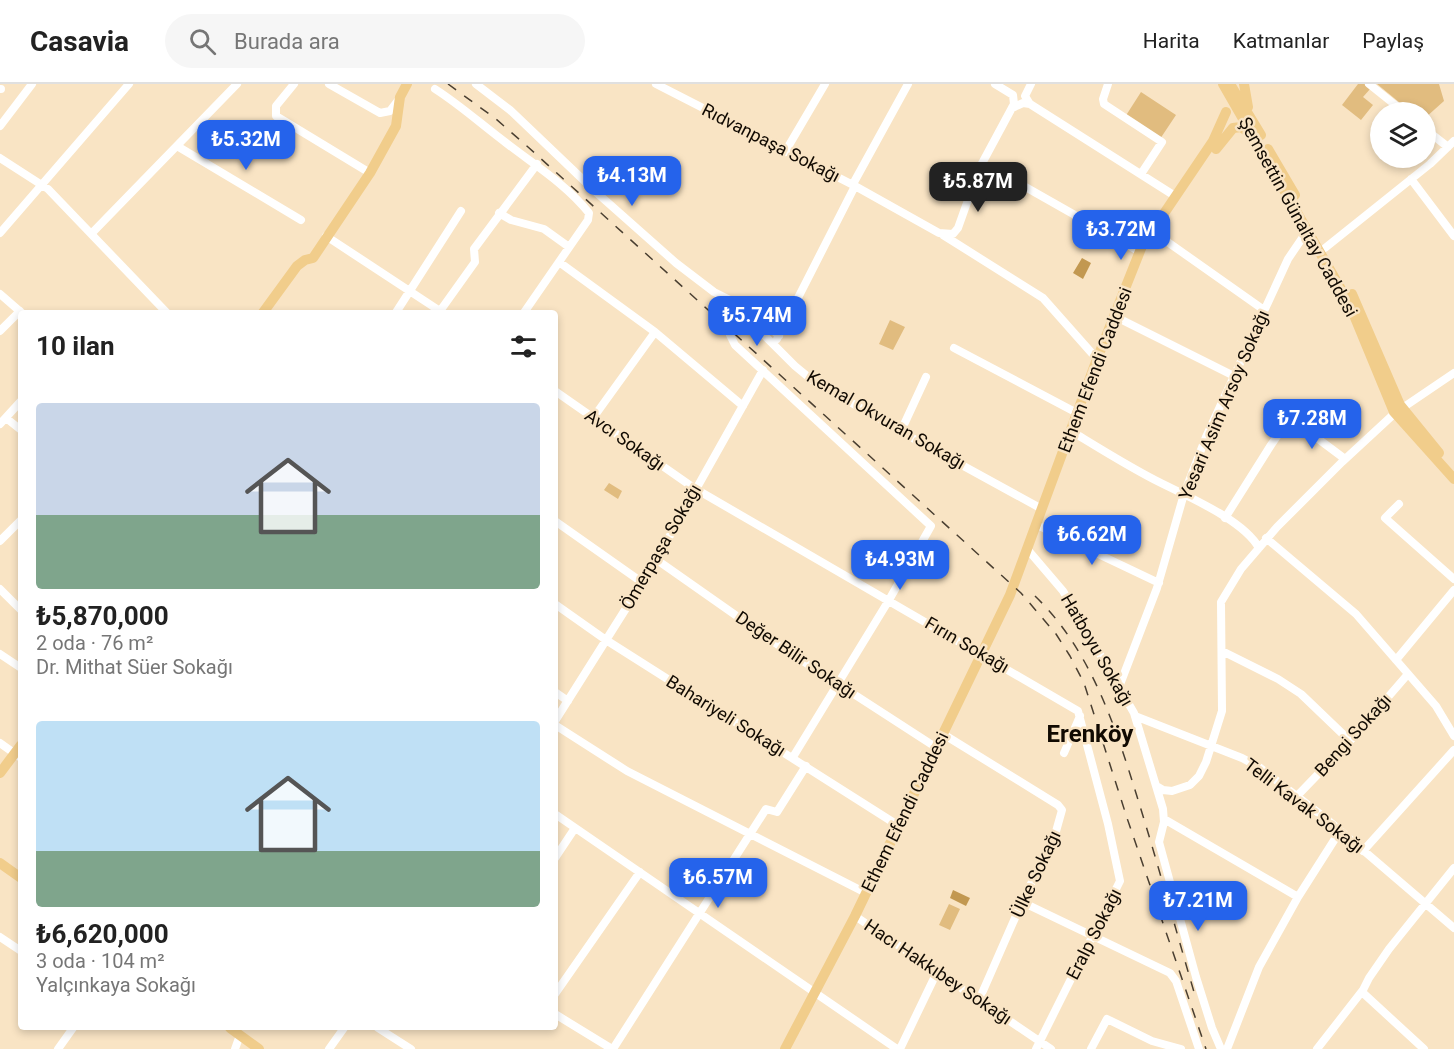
<!DOCTYPE html>
<html lang="tr">
<meta charset="utf-8">
<style>
:root{--surface:#fff;--page:#f6f6f6;--text:#222;--muted:#767676;--line:#e0e0e0;--accent:#2563eb}
body{margin:0;font-family:Roboto,sans-serif;background:var(--page);color:var(--text);height:100vh;display:flex;flex-direction:column;font-size:22px;white-space:nowrap}
*{box-sizing:border-box;margin:0}
p{font-size:20px;color:var(--muted)}
.icon{flex:none;width:33px;height:33px;fill:none;stroke:currentColor;stroke-width:2;stroke-linecap:round;stroke-linejoin:round}
.map{position:relative;flex:1;overflow:hidden}
.sheet{position:absolute;left:18px;top:226px;width:540px;height:720px;display:flex;flex-direction:column;background:var(--surface);border-radius:6px;box-shadow:0 3px 9px #0003}
.sheet>*{flex:none}
.buttons{position:absolute;left:1370px;top:18px;display:grid;gap:12px}
.buttons a{display:grid;place-items:center;width:66px;height:66px;border-radius:50%;background:var(--surface);box-shadow:0 3px 9px #0003;font-size:30px}
.price{position:absolute;translate:-50% -51px;padding:0 14px;border-radius:12px;background:var(--accent);color:#fff;font-size:20px;line-height:39px;filter:drop-shadow(0 2px 3px #0008)}
.price::after{content:'';position:absolute;left:50%;top:36px;width:18px;height:14px;margin-left:-9px;background:inherit;clip-path:polygon(0 0,100% 0,50% 100%)}
.price.selected{background:#222;color:#fff}
ul{padding:0;list-style:none}
li{display:grid;align-content:center;gap:12px;height:318px;padding:0 18px}
li span{display:grid;place-items:center;height:186px;border-radius:6px;color:#555}
li>.icon{margin-inline-start:auto}
span .icon{width:108px;height:108px;fill:#fffc;stroke-width:1}
li b{font-size:26px}
h2{display:flex;justify-content:space-between;align-items:center;height:72px;padding:0 18px;font-size:26px}
header{display:flex;align-items:center;gap:36px;box-sizing:border-box;height:84px;padding:0 30px;background:var(--surface);border-bottom:2px solid var(--line)}
header strong{font-size:28px}
nav{display:flex;gap:33px;margin-inline-start:auto;font-size:21px}
.search{width:420px;height:54px;background:var(--page);display:flex;align-items:center;gap:15px;box-sizing:border-box;padding:0 21px;border-radius:33px;color:var(--muted);font-size:22px}
.map>svg:first-child{display:block}
.green{fill:#e1bc7f}
.water{fill:#c29851}
.lines{fill:none;stroke-linecap:round;stroke-linejoin:round}
.minor-tunnel{stroke:#d6c3a7;stroke-width:8;stroke-dasharray:8 4;stroke-linecap:butt}
.minor{stroke:#fff;stroke-width:8}
.major{stroke:#f1cd8b;stroke-width:10}
.rail{stroke:#4a3f31;stroke-width:1.5;stroke-dasharray:10 10;stroke-linecap:butt}
.labels{text-anchor:middle;stroke-width:5;stroke-linejoin:round;paint-order:stroke}
.street-label{font-size:18px;fill:#110a02;stroke:#f9e4c4}
.district-label{font-size:24px;font-weight:bold;fill:#110a02;stroke:#f9e4c4}
</style>
<header>
<strong>Casavia</strong>
<div class="search"><svg class="icon" aria-label="search" viewBox="0 0 24 24"><circle cx="10" cy="10" r="6"/><path d="M15 15l6 6"/></svg>Burada ara</div>
<nav><a>Harita</a><a>Katmanlar</a><a>Paylaş</a></nav>
</header>
<div class="map">
<svg width="1454" height="965" viewBox="0 0 1454 965">
<rect width="100%" height="100%" fill="#f9e4c4"/>
<path class="green" d="M 1358,0 L 1366,0 L 1371,4 L 1363,13 L 1373,21 L 1361,36 L 1342,21 Z
M 1377,0 L 1439,0 L 1444,17 L 1425,34 L 1425,28 L 1411,28 Z
M 1141,8 L 1176,31 L 1160,55 L 1125,33 Z
M 890,236 L 905,243 L 893,266 L 879,260 Z
M 609,399 L 622,407 L 618,415 L 604,406 Z
M 949,820 L 960,825 L 950,846 L 939,841 Z"/>
<path class="water" d="M 1082,174 L 1091,179 L 1083,195 L 1073,189 Z
M 953,806 L 970,814 L 966,822 L 950,814 Z"/>
<g class="lines">
<path class="minor-tunnel" d="M 730,251 L 741,237"/>
<path class="minor" d="M 294,0 L 276,22 L 276,32 L 370,89
M 329,0 L 380,29 L 390,27 L 400,14
M 476,0 L 510,26 L 597,109 L 676,179 L 714,208 L 754,228 L 779,252
M 656,0 L 855,102 L 939,149 L 953,150 L 958,144 L 979,85 L 1014,20 L 1013,11 L 995,0
M 1108,0 L 1103,15 L 1104,20 L 1162,58 L 1141,90
M 1369,0 L 1404,28
M 0,5 L 1,5
M 435,5 C 460,21 481,40 505,58 C 533,80 566,100 589,129 L 588,136 L 523,230
M 1030,20 L 1025,12 L 1031,0
M 1012,24 L 1023,19 L 1030,20 L 1175,112
M 0,42 L 32,0
M 1425,45 L 1448,63
M 177,62 L 301,136
M 785,68 L 825,0
M 0,74 L 48,105 L 168,230
M 983,79 L 1140,168
M 1411,95 L 1454,152
M 499,129 L 511,136 L 544,145 L 569,163
M 1152,147 L 1264,226
M 0,149 L 129,0
M 92,149 L 237,0
M 943,151 L 1043,214 L 1097,275
M 326,152 L 443,229
M 1325,164 L 1430,80 L 1454,57
M 559,178 L 655,248 L 743,322
M 0,210 L 23,230
M 440,227 L 475,178 L 474,165 L 537,80
M 395,230 L 461,127
M 1114,232 L 1234,292
M 741,237 L 744,235 L 750,237 L 795,282 L 812,296 L 907,351 L 1042,425
M 0,247 L 20,227
M 730,251 L 735,261 L 931,442 L 889,516 L 793,673
M 777,255 L 855,102 L 853,100 L 908,0
M 954,264 L 1077,329
M 555,307 L 694,404 L 1078,627 L 1108,740 L 1120,797 L 1036,965
M 6,334 L 21,346
M 593,334 L 655,248
M 0,340 L 21,317
M 901,347 L 926,293
M 1071,347 C 1099,364 1126,381 1155,396 C 1184,411 1243,435 1259,464
M 1399,420 L 1385,434 L 1454,495
M 1225,434 L 1271,361 L 1289,335 L 1293,336 L 1345,375
M 555,437 L 643,499
M 1037,441 L 1159,499
M 1266,454 L 1356,530 L 1436,622 L 1454,652
M 0,457 L 21,436
M 1028,466 L 1063,507 L 1134,629 L 1163,725 L 1164,738 L 1159,758 L 1196,893 L 1212,944 L 1221,965
M 657,476 L 781,563 L 937,664
M 0,505 L 21,526
M 555,520 L 606,556 L 899,742
M 1222,567 L 1278,595 L 1301,610 L 1350,657
M 0,570 L 21,584
M 1396,576 L 1454,506
M 1119,603 L 1157,504 L 1184,410 L 1206,353 L 1288,175 L 1307,147
M 555,608 L 568,617
M 1135,632 L 1242,674 L 1259,683 L 1329,737 L 1454,844
M 555,637 L 654,480 L 763,286
M 555,641 L 627,687 L 866,809
M 943,650 L 1058,721 L 1062,726 L 1055,751 L 1022,818 L 979,916
M 0,659 L 21,674
M 1064,669 L 1080,632
M 1158,703 L 1163,706 L 1172,707 L 1190,701 L 1199,692 L 1206,678 L 1222,627 L 1221,518 L 1241,485 L 1277,443 L 1342,378 L 1395,329 L 1454,289
M 1297,712 L 1350,657 L 1408,590
M 555,730 L 897,965
M 1164,735 L 1298,813
M 1363,767 L 1454,666
M 555,774 L 575,744
M 1022,818 L 1170,889 L 1176,897 L 1199,965
M 855,832 L 1051,965
M 0,853 L 21,867
M 1362,908 L 1424,965
M 555,910 L 640,788
M 555,930 L 612,965
M 378,944 L 411,965
M 58,965 L 73,944
M 235,965 L 240,951
M 329,965 L 344,944
M 613,965 L 766,725 L 777,728 L 806,682
M 900,965 L 937,888
M 1091,965 L 1107,935 L 1152,957 L 1181,965
M 1227,965 L 1259,883 L 1298,813 L 1340,747
M 1317,965 L 1363,906 L 1369,894 L 1389,865 L 1454,784"/>
<path class="major" d="M 1223,0 L 1349,219 L 1394,328 L 1454,395
M 1230,0 L 1261,51
M 1244,0 L 1248,23
M 1216,65 L 1233,44 L 1241,43 L 1250,49
M 1268,65 L 1295,111
M 1352,210 L 1400,321 L 1439,369
M 262,230 L 297,182 L 305,176 L 313,174 L 370,89 L 396,42 L 400,13 L 407,0
M 0,689 L 21,661
M 0,779 L 21,794
M 230,944 L 259,965
M 785,965 L 855,832 L 1010,511 L 1097,275 L 1142,162 L 1213,57 L 1226,28"/>
<path class="rail" d="M 448,0 L 496,35 L 528,63 L 1021,509 L 1056,550 L 1070,572 L 1084,599 L 1127,734 L 1206,965
M 1035,512 C 1095,570 1119,654 1143,732 C 1161,791 1177,850 1194,908"/>
</g>
<g class="labels">
<g class="street-label">
<text transform="translate(771 59) rotate(27)" y="6">Rıdvanpaşa Sokağı</text>
<text transform="translate(1298 133) rotate(61)" y="6">Şemsettin Günaltay Caddesi</text>
<text transform="translate(1095 286) rotate(-69)" y="6">Ethem Efendi Caddesi</text>
<text transform="translate(1224 321) rotate(-67)" y="6">Yesari Asim Arsoy Sokağı</text>
<text transform="translate(886 336) rotate(30)" y="6">Kemal Okvuran Sokağı</text>
<text transform="translate(625 356) rotate(35)" y="6">Avcı Sokağı</text>
<text transform="translate(661 463) rotate(-60)" y="6">Ömerpaşa Sokağı</text>
<text transform="translate(967 561) rotate(30)" y="6">Fırın Sokağı</text>
<text transform="translate(1097 566) rotate(60)" y="6">Hatboyu Sokağı</text>
<text transform="translate(796 571) rotate(34)" y="6">Değer Bilir Sokağı</text>
<text transform="translate(726 632) rotate(32)" y="6">Bahariyeli Sokağı</text>
<text transform="translate(1353 651) rotate(-48)" y="6">Bengi Sokağı</text>
<text transform="translate(1304 722) rotate(37)" y="6">Telli Kavak Sokağı</text>
<text transform="translate(905 728) rotate(-64)" y="6">Ethem Efendi Caddesi</text>
<text transform="translate(1036 790) rotate(-65)" y="6">Ülke Sokağı</text>
<text transform="translate(1094 850) rotate(-63)" y="6">Eralp Sokağı</text>
<text transform="translate(938 888) rotate(34)" y="6">Hacı Hakkıbey Sokağı</text>
</g>
<g class="district-label">
<text x="1090" y="658">Erenköy</text>
</g>
</g>
</svg>
<div class="buttons">
<a><svg class="icon" aria-label="layers" viewBox="0 0 24 24"><path d="M12 4l9 5-9 5-9-5zM3 14l9 5 9-5"/></svg></a>
</div>
<b class="price" style="left:246px;top:87px">₺5.32M</b>
<b class="price" style="left:632px;top:123px">₺4.13M</b>
<b class="price selected" style="left:978px;top:129px">₺5.87M</b>
<b class="price" style="left:1121px;top:177px">₺3.72M</b>
<b class="price" style="left:757px;top:263px">₺5.74M</b>
<b class="price" style="left:1312px;top:366px">₺7.28M</b>
<b class="price" style="left:1092px;top:482px">₺6.62M</b>
<b class="price" style="left:900px;top:507px">₺4.93M</b>
<b class="price" style="left:718px;top:825px">₺6.57M</b>
<b class="price" style="left:1198px;top:848px">₺7.21M</b>
<section class="sheet">
<h2>10 ilan<svg class="icon" aria-label="filters" viewBox="0 0 24 24"><path d="M4 7h16M4 17h16"/><circle cx="9" cy="7" r="2"/><circle cx="15" cy="17" r="2"/></svg></h2>
<ul>
<li><span style="background:linear-gradient(#c9d6e8 60%,#7fa58c 0)"><svg class="icon" aria-label="home" viewBox="0 0 24 24"><path d="M3 11l9-7 9 7M6 9v11h12V9"/></svg></span><div><b>₺5,870,000</b><p>2 oda · 76 m²</p><p>Dr. Mithat Süer Sokağı</p></div></li>
<li><span style="background:linear-gradient(#bfe0f5 70%,#7fa58c 0)"><svg class="icon" aria-label="home" viewBox="0 0 24 24"><path d="M3 11l9-7 9 7M6 9v11h12V9"/></svg></span><div><b>₺6,620,000</b><p>3 oda · 104 m²</p><p>Yalçınkaya Sokağı</p></div></li>
</ul>
</section>
</div>
